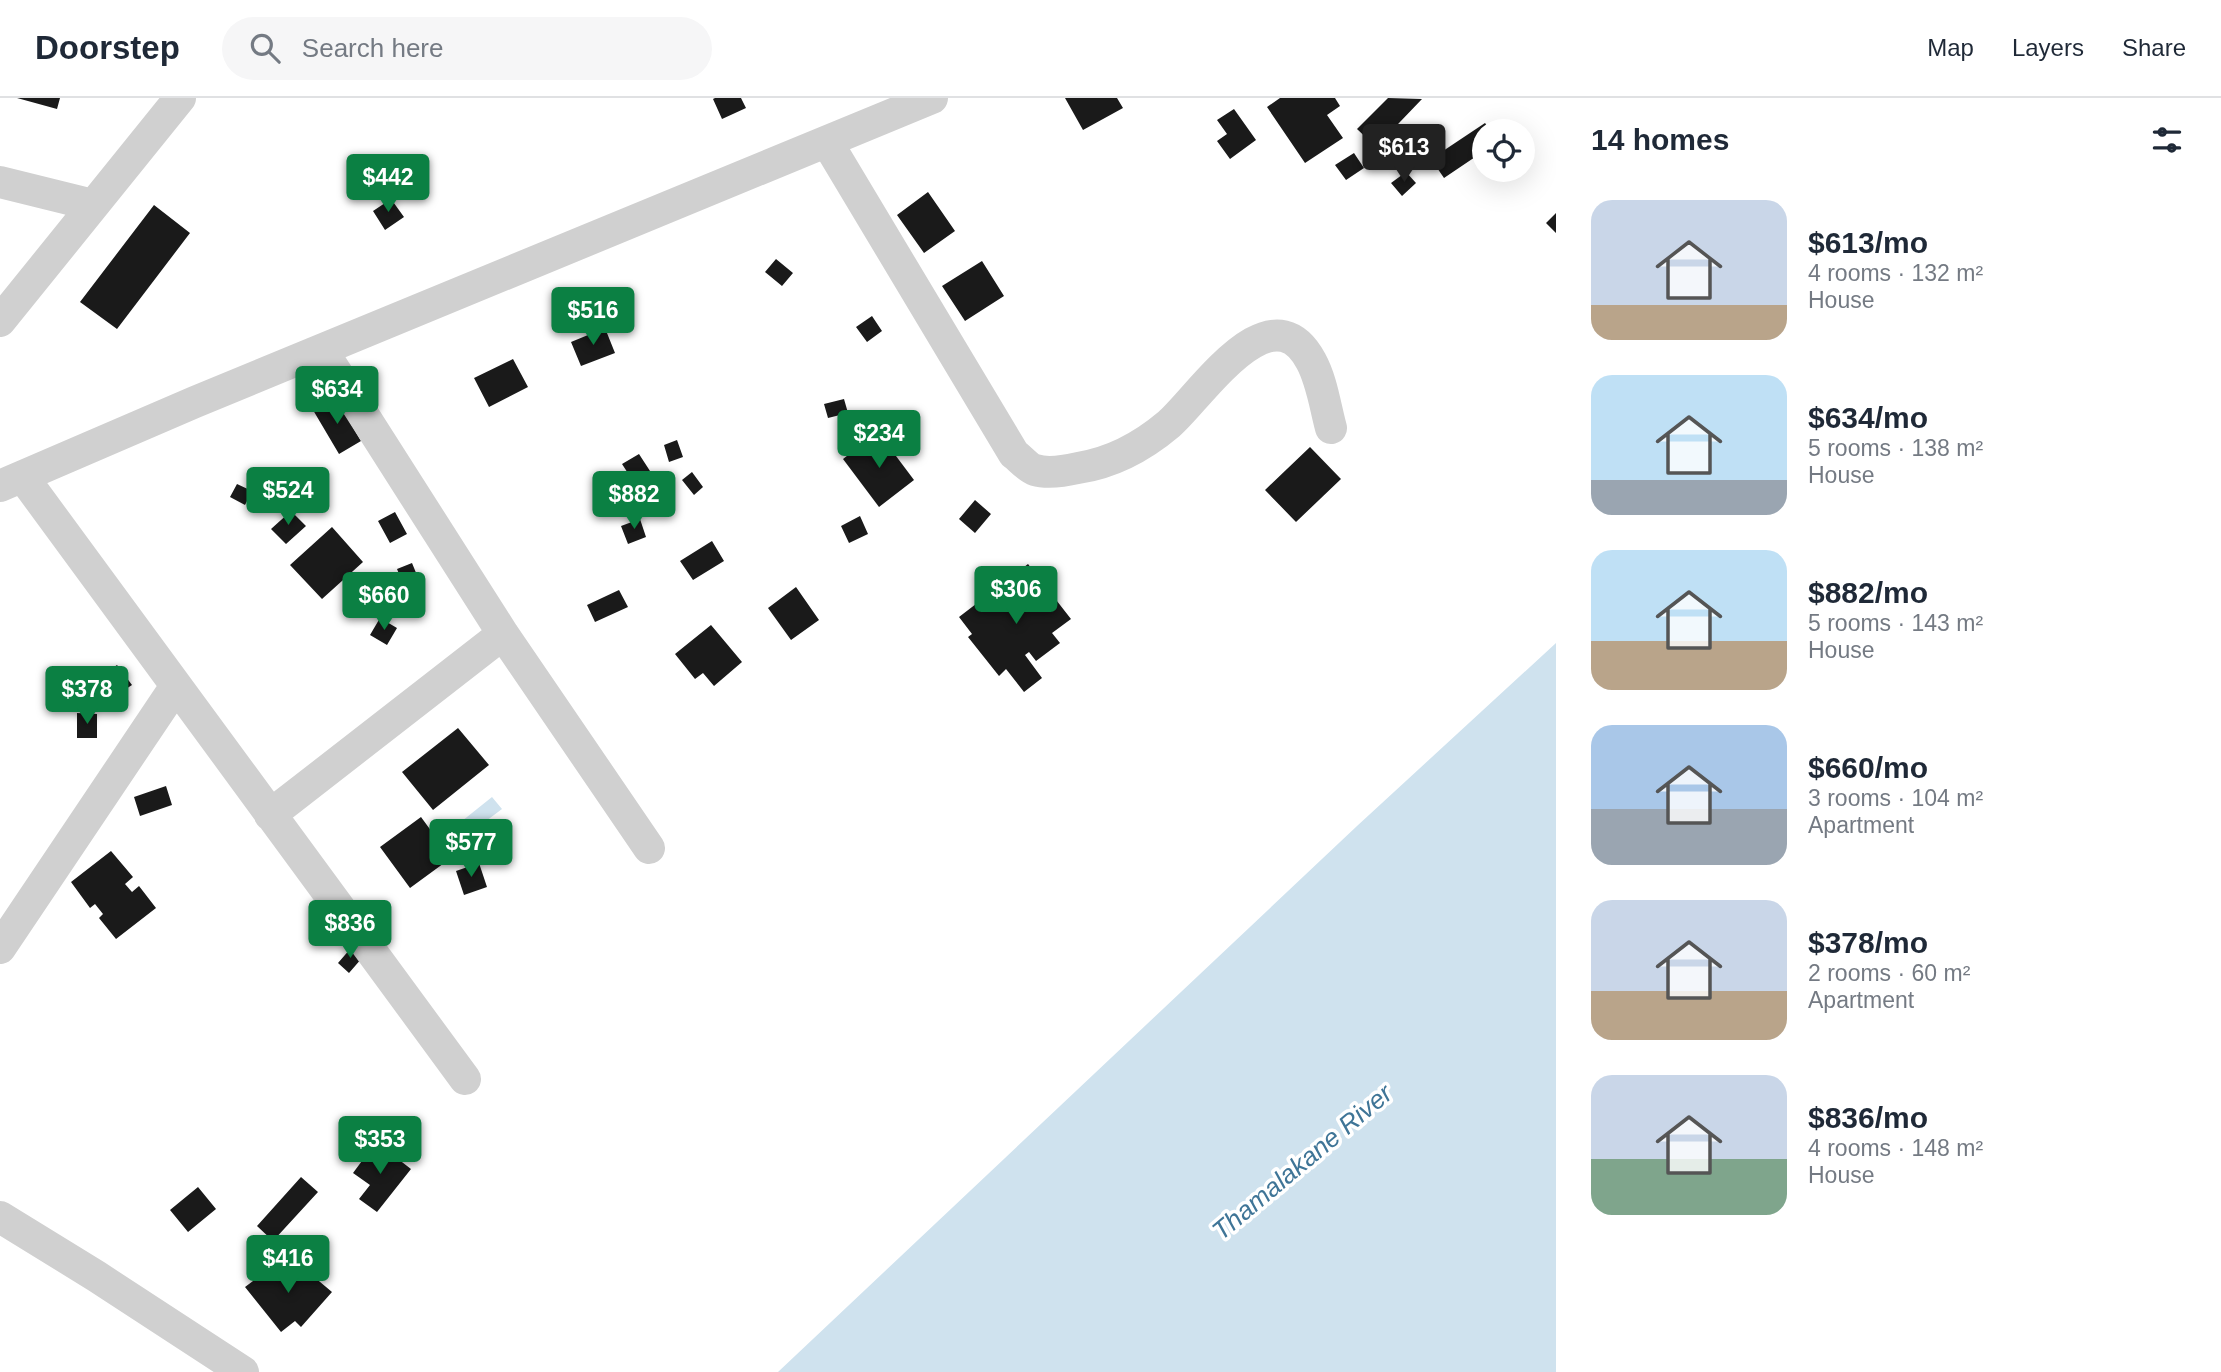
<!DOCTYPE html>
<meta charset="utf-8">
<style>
:root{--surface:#fff;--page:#f6f6f7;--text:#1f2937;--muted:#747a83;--line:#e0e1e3;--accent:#0b8043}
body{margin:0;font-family:Arial,sans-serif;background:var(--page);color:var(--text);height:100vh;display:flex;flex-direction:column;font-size:26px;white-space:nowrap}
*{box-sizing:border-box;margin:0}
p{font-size:23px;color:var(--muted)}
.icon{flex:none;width:38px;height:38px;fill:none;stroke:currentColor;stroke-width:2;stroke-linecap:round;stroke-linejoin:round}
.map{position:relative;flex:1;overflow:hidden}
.sheet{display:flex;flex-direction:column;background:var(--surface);width:665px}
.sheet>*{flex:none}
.tools{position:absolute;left:1472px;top:21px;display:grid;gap:14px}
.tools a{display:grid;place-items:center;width:63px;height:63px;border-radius:50%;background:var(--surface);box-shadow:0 7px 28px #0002;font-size:35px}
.price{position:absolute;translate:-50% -60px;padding:0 16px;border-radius:7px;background:var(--accent);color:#fff;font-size:23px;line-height:46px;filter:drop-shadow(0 2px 4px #0008)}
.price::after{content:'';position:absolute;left:50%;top:42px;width:21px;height:16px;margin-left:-10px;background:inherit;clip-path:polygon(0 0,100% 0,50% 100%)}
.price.on{background:#222;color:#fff}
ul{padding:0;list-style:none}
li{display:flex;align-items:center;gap:21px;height:175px;padding:0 35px}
li span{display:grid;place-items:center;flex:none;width:196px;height:140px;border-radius:21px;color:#555}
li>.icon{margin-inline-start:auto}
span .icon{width:84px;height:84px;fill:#fffc;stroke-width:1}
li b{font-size:30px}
h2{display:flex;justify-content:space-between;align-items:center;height:84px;padding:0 35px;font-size:30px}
header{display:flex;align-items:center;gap:42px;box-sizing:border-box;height:98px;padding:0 35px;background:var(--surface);border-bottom:2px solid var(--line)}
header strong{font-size:33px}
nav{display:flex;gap:38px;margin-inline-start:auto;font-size:24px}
.search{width:490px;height:63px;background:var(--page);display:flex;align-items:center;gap:18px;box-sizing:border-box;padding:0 24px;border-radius:38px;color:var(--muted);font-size:26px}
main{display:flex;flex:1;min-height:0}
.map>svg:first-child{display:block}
.water{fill:#cfe2ee}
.building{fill:#1a1a1a}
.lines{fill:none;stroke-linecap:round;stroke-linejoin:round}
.minor{stroke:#d0d0d0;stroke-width:32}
.labels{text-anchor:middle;stroke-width:7;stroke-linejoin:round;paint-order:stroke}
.water-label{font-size:26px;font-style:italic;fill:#3f7597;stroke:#fff}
</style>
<header>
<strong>Doorstep</strong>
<div class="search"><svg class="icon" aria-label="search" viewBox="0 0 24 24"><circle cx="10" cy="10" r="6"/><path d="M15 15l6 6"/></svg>Search here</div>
<nav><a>Map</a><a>Layers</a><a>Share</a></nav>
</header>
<main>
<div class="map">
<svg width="1556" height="1274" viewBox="0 0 1556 1274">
<rect width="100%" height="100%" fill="#fff"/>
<path class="water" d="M 1556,545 L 1556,1274 L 778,1274 L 1357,728 Z
M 492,699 L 502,711 L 466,738 L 457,727 Z"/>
<path class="building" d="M 17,0 L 60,0 L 57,11 Z
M 715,0 L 741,0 L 746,10 L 722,21 L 713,1 Z
M 1065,0 L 1117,0 L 1123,10 L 1083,32 Z
M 1280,0 L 1335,0 L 1340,8 L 1327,17 L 1343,40 L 1305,65 L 1267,9 Z
M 1388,0 L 1422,1 L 1376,49 L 1357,31 Z
M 1234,11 L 1256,42 L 1230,61 L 1217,43 L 1227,36 L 1217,22 Z
M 1485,25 L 1491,33 L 1484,33 L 1484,53 L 1444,80 L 1431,61 Z
M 1354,55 L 1364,70 L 1346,82 L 1335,67 Z
M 1406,74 L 1416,85 L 1402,98 L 1391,85 Z
M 928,94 L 955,133 L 924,155 L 897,117 Z
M 391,101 L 404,119 L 385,132 L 373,113 Z
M 154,107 L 190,135 L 117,231 L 80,204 Z
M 1556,115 L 1556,135 L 1546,125 Z
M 776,161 L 793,175 L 782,188 L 765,174 Z
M 982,163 L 1004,198 L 965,223 L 942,188 Z
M 872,218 L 882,233 L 867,244 L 856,229 Z
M 605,230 L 615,255 L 581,268 L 571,244 Z
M 513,261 L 528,289 L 489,309 L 474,280 Z
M 335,299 L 361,343 L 339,356 L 313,312 Z
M 844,301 L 848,315 L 828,320 L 824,306 Z
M 878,334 L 914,382 L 879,409 L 843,361 Z
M 677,342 L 683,359 L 669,364 L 664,347 Z
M 1310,349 L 1341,381 L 1296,424 L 1265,392 Z
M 639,356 L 650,373 L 633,383 L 622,366 Z
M 692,374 L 703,389 L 694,397 L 682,382 Z
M 237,386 L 252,393 L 245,407 L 230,399 Z
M 975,402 L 991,416 L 975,435 L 959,421 Z
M 291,413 L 306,428 L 286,446 L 271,431 Z
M 395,414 L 407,436 L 390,445 L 378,423 Z
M 860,418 L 868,436 L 849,445 L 841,428 Z
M 640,421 L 646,439 L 628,446 L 621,428 Z
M 332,429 L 363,464 L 322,501 L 290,467 Z
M 712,443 L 724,463 L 693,482 L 680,463 Z
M 412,465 L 421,487 L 406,493 L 397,471 Z
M 1028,466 L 1071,521 L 1052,535 L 1060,545 L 1036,563 L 1029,554 L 1025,557 L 1042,580 L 1024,594 L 1006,571 L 999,578 L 968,539 L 972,536 L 959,519 Z
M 796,489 L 819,522 L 791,542 L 768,510 Z
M 619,492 L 628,509 L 595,524 L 587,507 Z
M 380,520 L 397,530 L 387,547 L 370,537 Z
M 711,527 L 742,564 L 714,588 L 703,575 L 695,581 L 675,556 Z
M 117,567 L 132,587 L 115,598 L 101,578 Z
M 77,615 L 97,616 L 97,640 L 77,640 Z
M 458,630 L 489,667 L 433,712 L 402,674 Z
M 166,688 L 172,707 L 140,718 L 134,699 Z
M 421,719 L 451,760 L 410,790 L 380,749 Z
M 111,753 L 133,779 L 125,786 L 132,794 L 139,788 L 156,810 L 116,841 L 99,820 L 103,816 L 95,806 L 90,810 L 71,784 Z
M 479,765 L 487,789 L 464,797 L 456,773 Z
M 351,850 L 362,860 L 349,875 L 338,865 Z
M 376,1044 L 411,1071 L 377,1114 L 359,1101 L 370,1087 L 353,1075 Z
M 301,1079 L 318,1094 L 273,1143 L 257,1128 Z
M 198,1089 L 216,1111 L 188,1134 L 170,1112 Z
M 285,1159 L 301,1180 L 307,1173 L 332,1194 L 301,1229 L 295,1223 L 281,1234 L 245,1189 Z"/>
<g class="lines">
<path class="minor" d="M 827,44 L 1014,356 C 1020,360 1028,370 1035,372 C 1048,376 1065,373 1078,370 C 1111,365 1143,348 1169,326 C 1200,299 1271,188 1311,263 C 1322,283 1325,308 1331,330
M 0,84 L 93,107
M 0,223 L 180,0
M 322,252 L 503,536 L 649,750
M 23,379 L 465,981
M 0,388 L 195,304 L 932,0
M 270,717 L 503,536
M 0,850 L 176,588
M 0,1119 L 96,1178 L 243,1274"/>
</g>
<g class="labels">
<g class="water-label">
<text transform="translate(1302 1064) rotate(-40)" y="9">Thamalakane River</text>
</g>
</g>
</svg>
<div class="tools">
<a><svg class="icon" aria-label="locate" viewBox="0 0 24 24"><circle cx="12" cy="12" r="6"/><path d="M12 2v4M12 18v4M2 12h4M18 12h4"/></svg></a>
</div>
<b class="price on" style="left:1404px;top:86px">$613</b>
<b class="price" style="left:388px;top:116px">$442</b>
<b class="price" style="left:593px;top:249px">$516</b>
<b class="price" style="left:337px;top:328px">$634</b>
<b class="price" style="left:879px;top:372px">$234</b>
<b class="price" style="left:288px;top:429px">$524</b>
<b class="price" style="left:634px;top:433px">$882</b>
<b class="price" style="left:1016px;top:528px">$306</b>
<b class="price" style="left:384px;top:534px">$660</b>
<b class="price" style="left:87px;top:628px">$378</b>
<b class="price" style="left:471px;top:781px">$577</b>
<b class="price" style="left:350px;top:862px">$836</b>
<b class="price" style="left:380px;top:1078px">$353</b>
<b class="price" style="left:288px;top:1197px">$416</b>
</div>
<section class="sheet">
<h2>14 homes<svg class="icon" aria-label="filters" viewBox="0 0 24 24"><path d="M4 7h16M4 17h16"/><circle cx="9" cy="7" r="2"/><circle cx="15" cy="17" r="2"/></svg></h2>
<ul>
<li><span style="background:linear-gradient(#c9d6e8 75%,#b9a48a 0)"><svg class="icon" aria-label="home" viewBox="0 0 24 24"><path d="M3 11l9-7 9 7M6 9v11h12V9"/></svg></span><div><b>$613/mo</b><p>4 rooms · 132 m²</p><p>House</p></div></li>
<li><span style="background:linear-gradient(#bfe0f5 75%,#9aa5b1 0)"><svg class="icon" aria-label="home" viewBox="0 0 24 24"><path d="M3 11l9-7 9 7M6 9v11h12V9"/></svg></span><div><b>$634/mo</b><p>5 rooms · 138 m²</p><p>House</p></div></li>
<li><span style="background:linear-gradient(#bfe0f5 65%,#b9a48a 0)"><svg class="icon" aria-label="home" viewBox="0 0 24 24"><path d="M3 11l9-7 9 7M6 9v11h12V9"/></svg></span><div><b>$882/mo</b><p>5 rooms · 143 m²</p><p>House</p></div></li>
<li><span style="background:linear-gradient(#a9c7e8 60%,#9aa5b1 0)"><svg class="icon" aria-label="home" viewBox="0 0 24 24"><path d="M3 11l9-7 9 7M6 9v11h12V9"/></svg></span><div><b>$660/mo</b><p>3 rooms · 104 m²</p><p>Apartment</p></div></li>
<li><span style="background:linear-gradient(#c9d6e8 65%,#b9a48a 0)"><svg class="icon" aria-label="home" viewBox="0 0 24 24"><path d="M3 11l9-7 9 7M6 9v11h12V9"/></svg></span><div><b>$378/mo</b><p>2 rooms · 60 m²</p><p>Apartment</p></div></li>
<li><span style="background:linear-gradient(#c9d6e8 60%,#7fa58c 0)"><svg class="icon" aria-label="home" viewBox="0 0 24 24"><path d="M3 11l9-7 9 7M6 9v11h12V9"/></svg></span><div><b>$836/mo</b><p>4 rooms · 148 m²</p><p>House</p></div></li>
</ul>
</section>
</main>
